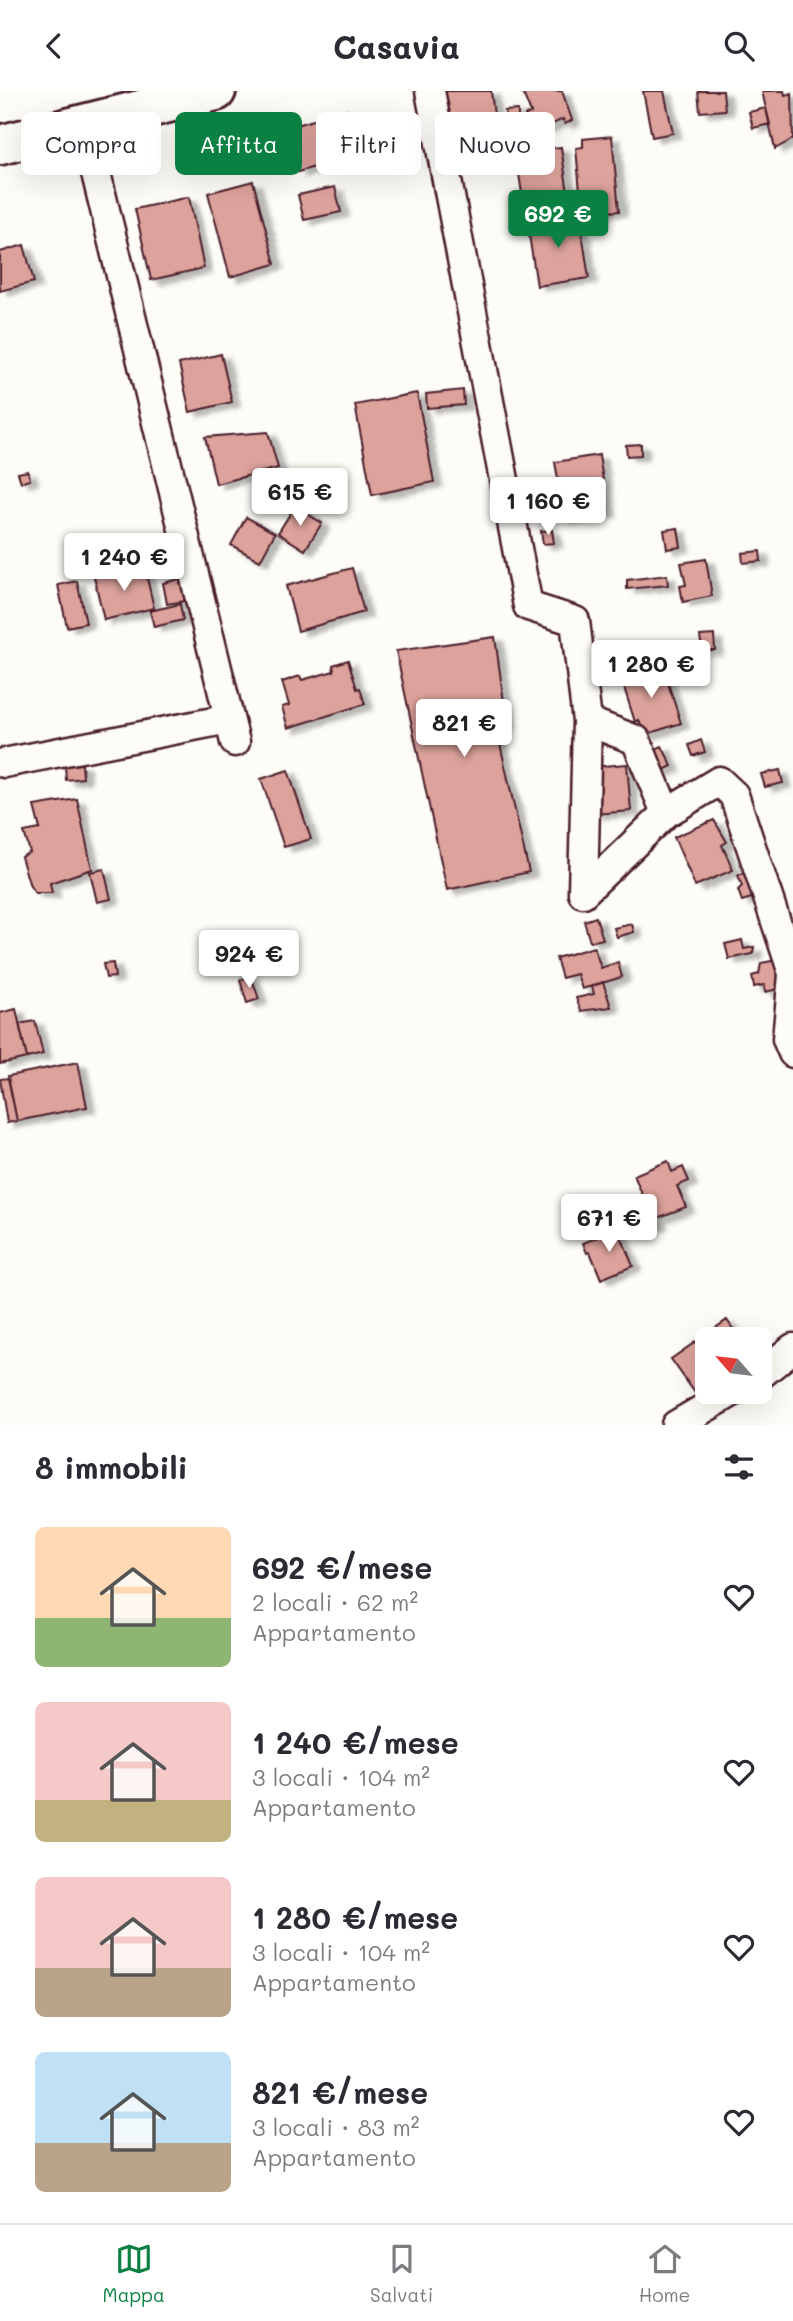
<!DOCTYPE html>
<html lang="it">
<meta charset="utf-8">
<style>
:root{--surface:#fff;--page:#f7f7f7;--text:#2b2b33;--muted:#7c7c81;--line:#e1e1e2;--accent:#0b8043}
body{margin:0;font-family:Mali,sans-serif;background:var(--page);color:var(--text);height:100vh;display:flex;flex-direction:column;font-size:26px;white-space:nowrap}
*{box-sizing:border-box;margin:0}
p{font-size:23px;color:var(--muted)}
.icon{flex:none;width:38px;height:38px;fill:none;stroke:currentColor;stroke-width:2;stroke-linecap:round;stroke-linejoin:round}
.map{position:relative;height:1334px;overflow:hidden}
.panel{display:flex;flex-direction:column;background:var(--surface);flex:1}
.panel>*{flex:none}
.guide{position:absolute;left:21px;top:21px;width:752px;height:63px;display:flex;gap:14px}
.needle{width:46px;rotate:298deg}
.fabs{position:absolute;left:695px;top:1236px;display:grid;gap:14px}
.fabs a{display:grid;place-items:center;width:77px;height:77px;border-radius:10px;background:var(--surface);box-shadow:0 7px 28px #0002;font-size:35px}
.price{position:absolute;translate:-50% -60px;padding:0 16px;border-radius:7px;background:#fff;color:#222;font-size:23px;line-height:46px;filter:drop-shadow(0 2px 4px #0008)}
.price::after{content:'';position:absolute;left:50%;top:42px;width:21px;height:16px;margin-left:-10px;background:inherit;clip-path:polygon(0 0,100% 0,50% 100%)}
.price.active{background:var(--accent);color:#fff}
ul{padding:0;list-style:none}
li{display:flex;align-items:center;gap:21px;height:175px;padding:0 35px}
li span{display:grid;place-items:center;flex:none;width:196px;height:140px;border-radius:10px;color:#555}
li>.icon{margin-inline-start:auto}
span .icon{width:84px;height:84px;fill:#fffc;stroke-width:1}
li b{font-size:30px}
h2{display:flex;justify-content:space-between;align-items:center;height:84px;padding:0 35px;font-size:30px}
.tag{padding:0 24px;border-radius:10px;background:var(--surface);box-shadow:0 7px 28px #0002;font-size:24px;line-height:63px}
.tag.active{background:var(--accent);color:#fff}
header{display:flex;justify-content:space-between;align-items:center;height:91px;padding:0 35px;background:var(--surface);font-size:32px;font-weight:800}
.tab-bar{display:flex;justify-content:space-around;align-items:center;height:98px;border-top:2px solid var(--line);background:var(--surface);font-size:19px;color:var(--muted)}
.tab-bar a{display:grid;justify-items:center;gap:4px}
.tab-bar .active{color:var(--accent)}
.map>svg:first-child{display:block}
.building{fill:#dca29b;stroke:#4a1f2b;stroke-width:2;filter:url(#shadow)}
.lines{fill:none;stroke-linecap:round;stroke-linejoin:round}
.street-casing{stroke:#4a1f2b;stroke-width:33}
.secondary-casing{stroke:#4a1f2b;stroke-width:44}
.street{stroke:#fdfcf7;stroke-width:28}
.secondary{stroke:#fdfcf7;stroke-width:38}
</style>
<header><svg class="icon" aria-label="back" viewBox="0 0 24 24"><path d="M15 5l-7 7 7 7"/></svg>Casavia<svg class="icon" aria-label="search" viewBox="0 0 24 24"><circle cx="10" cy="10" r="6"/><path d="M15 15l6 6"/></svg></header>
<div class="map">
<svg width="793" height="1334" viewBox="0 0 793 1334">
<defs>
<filter id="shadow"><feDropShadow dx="8" dy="4.5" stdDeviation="2" flood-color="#0004"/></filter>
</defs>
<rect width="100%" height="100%" fill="#fdfcf7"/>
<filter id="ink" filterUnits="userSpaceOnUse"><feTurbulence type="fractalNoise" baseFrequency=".0143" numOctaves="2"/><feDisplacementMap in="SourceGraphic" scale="14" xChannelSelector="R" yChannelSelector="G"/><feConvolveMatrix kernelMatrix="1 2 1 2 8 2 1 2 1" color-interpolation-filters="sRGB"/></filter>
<g filter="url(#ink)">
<path class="building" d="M 444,0 L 491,0 L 494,24 L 448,30 Z
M 522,0 L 562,0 L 572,29 L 565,33 L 563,28 L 534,42 L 525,24 L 531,22 Z
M 643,0 L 664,0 L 673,42 L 652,46 Z
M 698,0 L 723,0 L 725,19 L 700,21 Z
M 762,0 L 784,0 L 785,4 L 792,2 L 793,48 L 775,58 Z
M 766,17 L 770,33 L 753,37 L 749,21 Z
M 348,19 L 355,40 L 347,42 L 354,64 L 298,81 L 286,37 Z
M 518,19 L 518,32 L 506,33 L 505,20 Z
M 462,43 L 465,56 L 451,59 L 448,46 Z
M 612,45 L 619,120 L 582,123 L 576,57 L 583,56 L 583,48 Z
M 561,56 L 569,109 L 524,116 L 516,63 Z
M 253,90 L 275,173 L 230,186 L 208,102 Z
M 335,96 L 341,121 L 304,129 L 298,104 Z
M 189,106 L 204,177 L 151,189 L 135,118 Z
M 579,122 L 589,187 L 537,195 L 527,131 Z
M 24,154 L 34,191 L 0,200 L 0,161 Z
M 221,263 L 232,311 L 190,321 L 179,273 Z
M 463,299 L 464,314 L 427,317 L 426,303 Z
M 417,302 L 434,391 L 372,404 L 355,314 Z
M 268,341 L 278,377 L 216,393 L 205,346 Z
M 641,353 L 641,364 L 627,365 L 626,354 Z
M 599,364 L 608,421 L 565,428 L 555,371 Z
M 28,380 L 30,389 L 21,391 L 18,382 Z
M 295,415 L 322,432 L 305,459 L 278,442 Z
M 246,426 L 275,442 L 260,470 L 231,454 Z
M 678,437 L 681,456 L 667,458 L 664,439 Z
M 552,439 L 554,452 L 543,453 L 541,440 Z
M 760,460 L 761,470 L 743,472 L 742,462 Z
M 706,468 L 712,505 L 683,511 L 680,495 L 686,494 L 681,472 Z
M 144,474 L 154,517 L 104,529 L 94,486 Z
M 352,477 L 364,521 L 298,540 L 286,495 Z
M 667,484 L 668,494 L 627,498 L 627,489 Z
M 180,488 L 185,510 L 167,513 L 163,492 Z
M 77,490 L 86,532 L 67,536 L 58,494 Z
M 180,513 L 183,529 L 154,536 L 150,520 Z
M 714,544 L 715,559 L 702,559 L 700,545 Z
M 495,546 L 507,633 L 496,635 L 529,781 L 447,799 L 396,560 Z
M 348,569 L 357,598 L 360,597 L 365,613 L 288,637 L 282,616 L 289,614 L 282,591 L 300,585 L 302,589 L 334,580 L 333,574 Z
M 662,574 L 681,632 L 644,644 L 639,629 L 635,631 L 621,587 Z
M 701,649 L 705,661 L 693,665 L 689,654 Z
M 662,655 L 672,675 L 660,681 L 651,660 Z
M 82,673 L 83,687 L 66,689 L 65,674 Z
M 627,673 L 631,720 L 595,723 L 591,676 Z
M 288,679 L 311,748 L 284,756 L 261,688 Z
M 780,679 L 783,692 L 765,696 L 761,683 Z
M 77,708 L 92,778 L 50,792 L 52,802 L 35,802 L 30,795 L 21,766 L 30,761 L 24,741 L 40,738 L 34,715 Z
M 714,729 L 727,751 L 722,754 L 733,779 L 695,795 L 674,746 Z
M 104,778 L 111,808 L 97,811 L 90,781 Z
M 750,780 L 758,805 L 742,810 L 738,799 L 742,795 L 738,784 Z
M 596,826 L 603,848 L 590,851 L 584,830 Z
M 632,833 L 634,841 L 617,846 L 614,837 Z
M 742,849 L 744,858 L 754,856 L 753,863 L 729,868 L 725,853 Z
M 594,856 L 601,877 L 618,871 L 622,886 L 582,898 L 577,883 L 562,887 L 556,867 Z
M 777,869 L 783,897 L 765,901 L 764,894 L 754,896 L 752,885 L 759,883 L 761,872 Z
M 113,872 L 115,886 L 106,887 L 103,873 Z
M 251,885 L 259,908 L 247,912 L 240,889 Z
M 603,891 L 611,916 L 581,920 L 576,907 L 594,903 L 592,895 Z
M 16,918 L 27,967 L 0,973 L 0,922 Z
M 35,930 L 43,963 L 27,967 L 19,933 Z
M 78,971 L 87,1016 L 17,1030 L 8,985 Z
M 8,987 L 17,1030 L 7,1032 L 0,988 Z
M 668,1070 L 672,1081 L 683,1076 L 689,1090 L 677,1095 L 686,1116 L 657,1127 L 659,1133 L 644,1139 L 638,1124 L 649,1120 L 634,1084 Z
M 618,1138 L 633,1175 L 601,1188 L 590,1161 L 587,1162 L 583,1152 Z
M 727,1229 L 740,1248 L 707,1248 L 707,1300 L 700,1309 L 671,1268 Z"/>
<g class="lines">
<g class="street-casing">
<path id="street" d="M 430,0 L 528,515 L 575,530 L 587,630 L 636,649 L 666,722 L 719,690 L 734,704 L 793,882
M 84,33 L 235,651
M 587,630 L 583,802 L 666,722
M 4,672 L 229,628
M 793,884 L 787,948 L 793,962
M 760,1284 L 793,1257
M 676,1334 L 734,1300"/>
</g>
<g class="secondary-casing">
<path id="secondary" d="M 0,54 L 216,0"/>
</g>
<use href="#street" class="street"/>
<use href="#secondary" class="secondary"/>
</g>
</g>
</svg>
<div class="fabs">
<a><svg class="needle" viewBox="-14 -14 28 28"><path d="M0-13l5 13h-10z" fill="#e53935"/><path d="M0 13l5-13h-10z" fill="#7c7c81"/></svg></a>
</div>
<b class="price active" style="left:558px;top:159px">692 €</b>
<b class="price" style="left:300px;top:437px">615 €</b>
<b class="price" style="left:548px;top:446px">1 160 €</b>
<b class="price" style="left:124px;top:502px">1 240 €</b>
<b class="price" style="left:651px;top:609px">1 280 €</b>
<b class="price" style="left:464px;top:668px">821 €</b>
<b class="price" style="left:249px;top:899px">924 €</b>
<b class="price" style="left:609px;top:1163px">671 €</b>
<div class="guide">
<a class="tag">Compra</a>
<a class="tag active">Affitta</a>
<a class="tag">Filtri</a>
<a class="tag">Nuovo</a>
</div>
</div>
<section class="panel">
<h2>8 immobili<svg class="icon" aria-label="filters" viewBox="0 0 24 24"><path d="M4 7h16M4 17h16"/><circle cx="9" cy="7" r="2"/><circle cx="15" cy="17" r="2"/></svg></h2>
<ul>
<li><span style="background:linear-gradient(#ffd9b3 65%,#8fb573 0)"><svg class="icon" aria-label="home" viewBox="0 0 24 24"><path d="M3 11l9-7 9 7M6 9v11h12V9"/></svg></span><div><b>692 €/mese</b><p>2 locali · 62 m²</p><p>Appartamento</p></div><svg class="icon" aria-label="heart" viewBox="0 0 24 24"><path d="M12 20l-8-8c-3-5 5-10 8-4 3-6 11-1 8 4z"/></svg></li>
<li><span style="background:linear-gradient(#f6c9c9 70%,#c2b280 0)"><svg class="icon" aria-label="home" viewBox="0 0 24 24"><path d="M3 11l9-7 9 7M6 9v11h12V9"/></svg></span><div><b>1 240 €/mese</b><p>3 locali · 104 m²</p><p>Appartamento</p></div><svg class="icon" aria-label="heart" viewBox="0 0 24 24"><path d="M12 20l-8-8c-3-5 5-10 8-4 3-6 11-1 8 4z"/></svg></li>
<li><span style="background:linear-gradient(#f6c9c9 65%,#b9a48a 0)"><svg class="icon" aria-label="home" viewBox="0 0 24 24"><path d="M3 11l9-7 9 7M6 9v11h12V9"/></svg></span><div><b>1 280 €/mese</b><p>3 locali · 104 m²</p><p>Appartamento</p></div><svg class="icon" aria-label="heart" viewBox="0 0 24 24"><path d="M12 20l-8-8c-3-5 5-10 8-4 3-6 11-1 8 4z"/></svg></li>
<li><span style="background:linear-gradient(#bfe0f5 65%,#b9a48a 0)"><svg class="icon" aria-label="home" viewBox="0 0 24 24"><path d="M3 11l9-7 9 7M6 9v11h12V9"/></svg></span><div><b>821 €/mese</b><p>3 locali · 83 m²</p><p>Appartamento</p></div><svg class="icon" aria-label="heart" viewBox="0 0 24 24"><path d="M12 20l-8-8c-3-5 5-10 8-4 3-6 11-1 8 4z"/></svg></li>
</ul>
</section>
<nav class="tab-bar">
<a class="active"><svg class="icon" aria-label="map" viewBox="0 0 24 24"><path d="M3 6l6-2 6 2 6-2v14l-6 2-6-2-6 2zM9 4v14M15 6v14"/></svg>Mappa</a>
<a><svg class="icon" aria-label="saved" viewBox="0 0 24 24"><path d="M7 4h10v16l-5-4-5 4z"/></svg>Salvati</a>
<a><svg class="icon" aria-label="home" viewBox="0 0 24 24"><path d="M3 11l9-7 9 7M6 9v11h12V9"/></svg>Home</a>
</nav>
